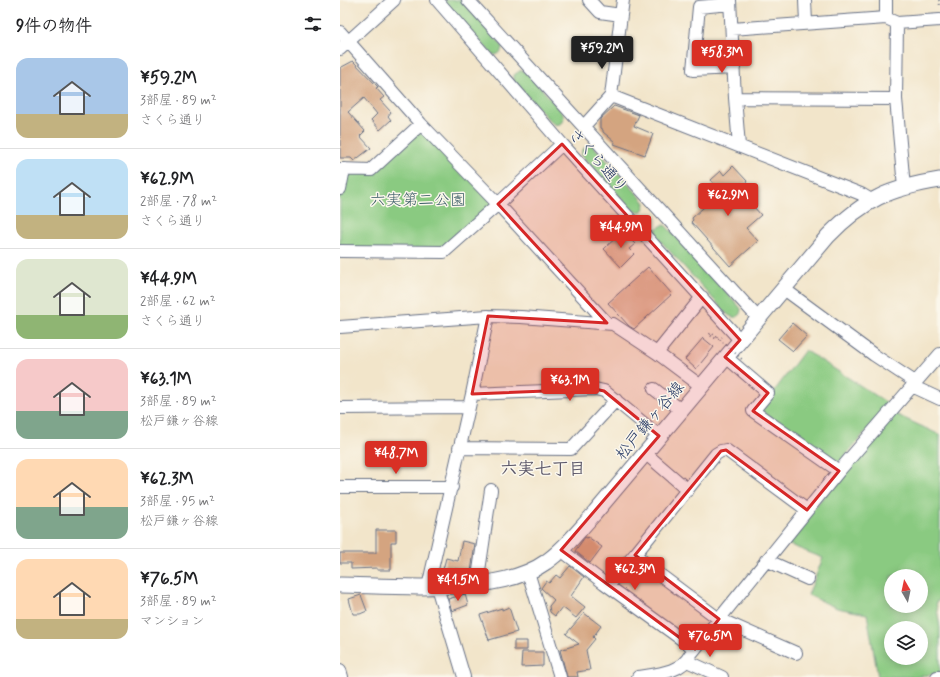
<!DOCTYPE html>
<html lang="ja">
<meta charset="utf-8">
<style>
:root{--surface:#fff;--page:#f2f2f2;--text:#202124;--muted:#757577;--line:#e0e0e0;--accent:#d93025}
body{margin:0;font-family:Mynerve,"Klee One",sans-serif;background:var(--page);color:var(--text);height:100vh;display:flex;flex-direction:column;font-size:15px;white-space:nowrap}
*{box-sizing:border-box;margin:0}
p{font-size:13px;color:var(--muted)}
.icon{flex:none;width:22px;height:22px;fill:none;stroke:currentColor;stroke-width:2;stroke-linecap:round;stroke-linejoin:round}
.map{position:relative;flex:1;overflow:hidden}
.panel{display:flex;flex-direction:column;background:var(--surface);width:340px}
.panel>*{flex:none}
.needle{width:26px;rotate:351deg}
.fabs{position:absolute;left:544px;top:569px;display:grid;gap:8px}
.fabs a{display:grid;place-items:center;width:44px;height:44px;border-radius:50%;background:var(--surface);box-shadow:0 2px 10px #0003;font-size:20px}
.price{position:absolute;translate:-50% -34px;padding:0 9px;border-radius:4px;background:var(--accent);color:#fff;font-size:13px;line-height:26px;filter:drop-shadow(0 1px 2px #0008)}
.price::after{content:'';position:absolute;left:50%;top:24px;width:12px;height:9px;margin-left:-6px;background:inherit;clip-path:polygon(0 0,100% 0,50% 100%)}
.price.selected{background:#222;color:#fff}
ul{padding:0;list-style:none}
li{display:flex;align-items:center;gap:12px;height:100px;padding:0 16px}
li+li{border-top:1px solid var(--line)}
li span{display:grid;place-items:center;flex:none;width:112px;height:80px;border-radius:12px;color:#555}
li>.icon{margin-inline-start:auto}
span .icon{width:48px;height:48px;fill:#fffc;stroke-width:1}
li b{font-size:17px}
h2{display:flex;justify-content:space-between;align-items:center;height:48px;padding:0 16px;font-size:17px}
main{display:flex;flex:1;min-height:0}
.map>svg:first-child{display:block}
.green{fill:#8aca81;stroke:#527c70;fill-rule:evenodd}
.building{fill:#d4a480}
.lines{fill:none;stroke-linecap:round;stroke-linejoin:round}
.minor-casing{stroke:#666f84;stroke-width:14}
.major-casing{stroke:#666f84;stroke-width:17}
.path{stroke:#666f84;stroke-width:2;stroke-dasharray:1 3;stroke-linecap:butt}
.minor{stroke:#fff;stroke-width:12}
.major{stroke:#fff;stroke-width:15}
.path-bridge{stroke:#666f84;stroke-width:2;stroke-dasharray:1 3;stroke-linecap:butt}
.marked{fill:#d62828;fill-opacity:0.2;stroke:#d62828;stroke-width:3;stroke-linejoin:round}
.labels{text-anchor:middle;stroke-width:3;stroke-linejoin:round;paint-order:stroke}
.street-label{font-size:16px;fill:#1b2f5e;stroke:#fbf7ec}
.park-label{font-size:16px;fill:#3c5e68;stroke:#fbf7ec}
.neighbourhood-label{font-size:17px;font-weight:bold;fill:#5c586a;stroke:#fbf7ec}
</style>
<main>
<section class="panel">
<h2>9件の物件<svg class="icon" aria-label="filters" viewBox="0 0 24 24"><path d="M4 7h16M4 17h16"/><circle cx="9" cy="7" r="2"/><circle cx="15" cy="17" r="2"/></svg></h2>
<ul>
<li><span style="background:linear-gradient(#a9c7e8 70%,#c2b280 0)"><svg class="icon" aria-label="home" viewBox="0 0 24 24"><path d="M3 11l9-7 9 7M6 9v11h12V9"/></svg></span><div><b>¥59.2M</b><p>3部屋 · 89 m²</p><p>さくら通り</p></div></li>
<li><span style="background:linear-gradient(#bfe0f5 70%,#c2b280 0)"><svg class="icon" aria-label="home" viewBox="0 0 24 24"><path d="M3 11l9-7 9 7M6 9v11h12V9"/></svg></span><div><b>¥62.9M</b><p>2部屋 · 78 m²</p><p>さくら通り</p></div></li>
<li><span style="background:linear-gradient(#dfe7d0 70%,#8fb573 0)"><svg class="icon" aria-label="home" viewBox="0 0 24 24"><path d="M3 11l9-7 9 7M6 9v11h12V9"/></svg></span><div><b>¥44.9M</b><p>2部屋 · 62 m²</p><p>さくら通り</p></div></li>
<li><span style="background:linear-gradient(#f6c9c9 65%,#7fa58c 0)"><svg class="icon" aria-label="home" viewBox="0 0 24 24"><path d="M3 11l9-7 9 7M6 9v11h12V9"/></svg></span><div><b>¥63.1M</b><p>3部屋 · 89 m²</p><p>松戸鎌ヶ谷線</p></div></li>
<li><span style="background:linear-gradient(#ffd9b3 60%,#7fa58c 0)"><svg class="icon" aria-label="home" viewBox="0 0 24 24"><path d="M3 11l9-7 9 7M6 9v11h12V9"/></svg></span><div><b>¥62.3M</b><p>3部屋 · 95 m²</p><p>松戸鎌ヶ谷線</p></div></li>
<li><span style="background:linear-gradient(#ffd9b3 75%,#c2b280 0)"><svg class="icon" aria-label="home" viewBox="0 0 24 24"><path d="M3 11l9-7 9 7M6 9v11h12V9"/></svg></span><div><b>¥76.5M</b><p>3部屋 · 89 m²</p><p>マンション</p></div></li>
</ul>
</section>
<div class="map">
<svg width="600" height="677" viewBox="0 0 600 677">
<rect width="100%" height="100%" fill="#fbf7ec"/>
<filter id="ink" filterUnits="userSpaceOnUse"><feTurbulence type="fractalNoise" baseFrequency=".025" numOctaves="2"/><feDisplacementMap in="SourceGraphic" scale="8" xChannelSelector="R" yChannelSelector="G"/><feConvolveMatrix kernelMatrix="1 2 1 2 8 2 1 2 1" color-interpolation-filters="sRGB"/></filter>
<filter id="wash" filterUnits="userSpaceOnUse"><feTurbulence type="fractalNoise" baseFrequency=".012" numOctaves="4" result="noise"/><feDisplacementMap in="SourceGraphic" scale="16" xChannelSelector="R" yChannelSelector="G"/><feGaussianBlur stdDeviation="0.9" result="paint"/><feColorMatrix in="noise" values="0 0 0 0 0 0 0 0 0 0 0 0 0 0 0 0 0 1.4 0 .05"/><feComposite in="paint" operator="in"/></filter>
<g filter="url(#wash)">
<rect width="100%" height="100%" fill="#f2e5ca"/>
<path class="green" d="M 100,0 L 121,0 L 159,42 L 162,46 C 162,52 159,55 153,55 Z
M 181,70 L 185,72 L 190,76 L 222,112 L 224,116 L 223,122 C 217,126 215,125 210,121 L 174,81 L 174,75 Z
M 81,124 L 158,204 L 104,252 L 0,251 L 0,189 L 4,169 L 31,170 Z
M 249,145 L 253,146 L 258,151 L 302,199 L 305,203 C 304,213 298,214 291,209 L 242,156 L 242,150 Z
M 323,225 L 326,226 L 331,231 L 398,305 L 401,309 C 400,319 394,319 387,314 L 316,236 L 316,229 Z
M 465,350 L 549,404 L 500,462 L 492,461 L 420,410 Z
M 553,413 L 600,435 L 600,600 L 596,602 L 600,628 L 600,673 L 576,677 L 538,677 L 527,614 L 497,608 L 468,595 L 483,558 L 445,543 ZM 551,576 L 581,576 L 581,606 L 551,606 ZM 551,628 L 581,628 L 581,658 L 551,658 Z"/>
<g id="blocks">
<path class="building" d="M 13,61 L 38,87 L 36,88 L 44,97 L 40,100 L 51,112 L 48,116 L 51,120 L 40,130 L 31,120 L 37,114 L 24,98 L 8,112 L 25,131 L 20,136 L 31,148 L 14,161 L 11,158 L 0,158 L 0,68 Z
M 274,106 L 299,115 L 294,126 L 313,134 L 305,155 L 274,144 L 275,142 L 263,132 L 263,130 L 260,128 L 260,119 Z
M 393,166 L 407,181 L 399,190 L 421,215 L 406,228 L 418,241 L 390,266 L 351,222 L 353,220 L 352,218 L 376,196 L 369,188 L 374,184 L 371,180 L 381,171 L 384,175 Z
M 283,231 L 295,244 L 289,249 L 294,254 L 281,267 L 264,249 Z
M 308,267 L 332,294 L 294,329 L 289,326 L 268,303 Z
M 452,323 L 467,336 L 453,351 L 438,339 Z
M 363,338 L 374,347 L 356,369 L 345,359 Z
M 36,530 L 56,530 L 56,542 L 51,542 L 51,570 L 37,570 L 37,568 L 11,569 L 11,563 L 0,563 L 0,553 L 36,553 Z
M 245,537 L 247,538 L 248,537 L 262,547 L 250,563 L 235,551 Z
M 122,541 L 135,544 L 131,572 L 115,569 L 113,575 L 102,573 L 106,558 L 118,561 Z
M 230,566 L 244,577 L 231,596 L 245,607 L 236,618 L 222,607 L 215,616 L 210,612 L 209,606 L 214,600 L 201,588 L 206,581 L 209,583 L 216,575 L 220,578 Z
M 125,594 L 128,605 L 112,611 L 108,599 Z
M 21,595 L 27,611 L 20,614 L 13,614 L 9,599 Z
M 169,607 L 177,632 L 149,640 L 140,615 L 162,608 L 162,610 Z
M 244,613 L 261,626 L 253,637 L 255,639 L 246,650 L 250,670 L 237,672 L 238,677 L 227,677 L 220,650 L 239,644 L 226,634 Z
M 174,641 L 187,641 L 187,650 L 174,650 Z
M 182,652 L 203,652 L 203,666 L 181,667 Z"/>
</g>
</g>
<g filter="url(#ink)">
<use href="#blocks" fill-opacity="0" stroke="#666f84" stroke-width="1"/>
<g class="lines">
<g class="minor-casing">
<path id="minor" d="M 97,0 L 222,144 L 400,340
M 128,0 L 419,319
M 249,0 L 260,12 L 281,15 L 283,0
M 390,0 L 395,98 L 399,146
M 465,0 L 466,23
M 546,0 L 546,18 L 557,23 L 556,99 L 564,187
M 390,4 L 359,7 L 353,70 L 394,68
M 557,23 L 600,20
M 392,29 L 546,18
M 0,32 L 81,124 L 158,204 L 267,323
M 0,49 L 54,0
M 271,96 L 521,194 L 531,200
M 395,98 L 556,99
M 244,126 L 271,96 L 281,15
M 0,169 L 31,170 L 81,124
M 0,189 L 4,169
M 0,251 L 104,252 L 158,204 L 222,144
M 444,289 L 534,355 L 575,382
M 0,327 L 148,316 L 181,317 L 273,324 L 317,353 L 361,386
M 317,353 L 362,297
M 386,357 L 428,393 L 413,411 L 499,471
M 572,386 L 600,399
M 314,389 L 341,410
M 132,394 L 255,389 L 264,391 L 319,436
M 0,408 L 129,407
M 119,448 L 231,449 L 276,400
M 305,453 L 348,490
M 0,487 L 112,487
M 221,550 L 264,583 L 355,649
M 426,560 L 468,579
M 188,572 L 220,677
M 137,584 L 151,490
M 268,586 L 297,552
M 88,587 L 132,394 L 148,316
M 97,587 L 124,677
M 456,653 L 379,619 L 307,565 L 298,557 L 297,552 L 376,454 L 381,451 L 386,450 L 467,510
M 347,661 L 382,677
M 0,670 L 2,677
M 298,677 C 316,674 341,673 350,655 L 499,471 L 600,354
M 597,677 L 600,677"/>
</g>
<g class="major-casing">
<path id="major" d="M 0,585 C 56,586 159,596 206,562 C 225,549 239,530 255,513 L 488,236 C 524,199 550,188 600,180"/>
</g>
<path class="path" d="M 599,0 L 600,6
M 377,337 L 371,333 L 369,335 L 375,338 L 379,339 L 382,337"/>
<use href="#minor" class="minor"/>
<use href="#major" class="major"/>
<path class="path-bridge" d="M 377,337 L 404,361"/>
</g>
</g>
<path class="marked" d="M 222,144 L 400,340 L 385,357 L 428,393 L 413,411 L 499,471 L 467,510 L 386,450 L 381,451 L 295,555 L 379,619 L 355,649 L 221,550 L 319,436 L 264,391 L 255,389 L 132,394 L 148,316 L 267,323 L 158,204 Z"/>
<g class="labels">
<g class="street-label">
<text transform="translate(259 160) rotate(48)" y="6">さくら通り</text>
<text transform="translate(309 420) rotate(-50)" y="6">松戸鎌ヶ谷線</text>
</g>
<g class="park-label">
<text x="78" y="205">六実第二公園</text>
</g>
<g class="neighbourhood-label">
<text x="203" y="474">六実七丁目</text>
</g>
</g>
</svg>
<div class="fabs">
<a><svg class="needle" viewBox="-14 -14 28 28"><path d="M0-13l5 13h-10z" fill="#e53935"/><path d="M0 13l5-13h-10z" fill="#757577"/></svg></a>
<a><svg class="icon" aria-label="layers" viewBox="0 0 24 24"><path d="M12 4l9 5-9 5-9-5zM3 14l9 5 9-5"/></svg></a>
</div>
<b class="price selected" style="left:262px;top:70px">¥59.2M</b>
<b class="price" style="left:382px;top:74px">¥58.3M</b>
<b class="price" style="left:388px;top:217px">¥62.9M</b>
<b class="price" style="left:281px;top:249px">¥44.9M</b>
<b class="price" style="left:230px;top:402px">¥63.1M</b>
<b class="price" style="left:56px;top:475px">¥48.7M</b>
<b class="price" style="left:295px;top:591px">¥62.3M</b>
<b class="price" style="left:118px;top:602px">¥41.5M</b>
<b class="price" style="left:370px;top:658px">¥76.5M</b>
</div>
</main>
